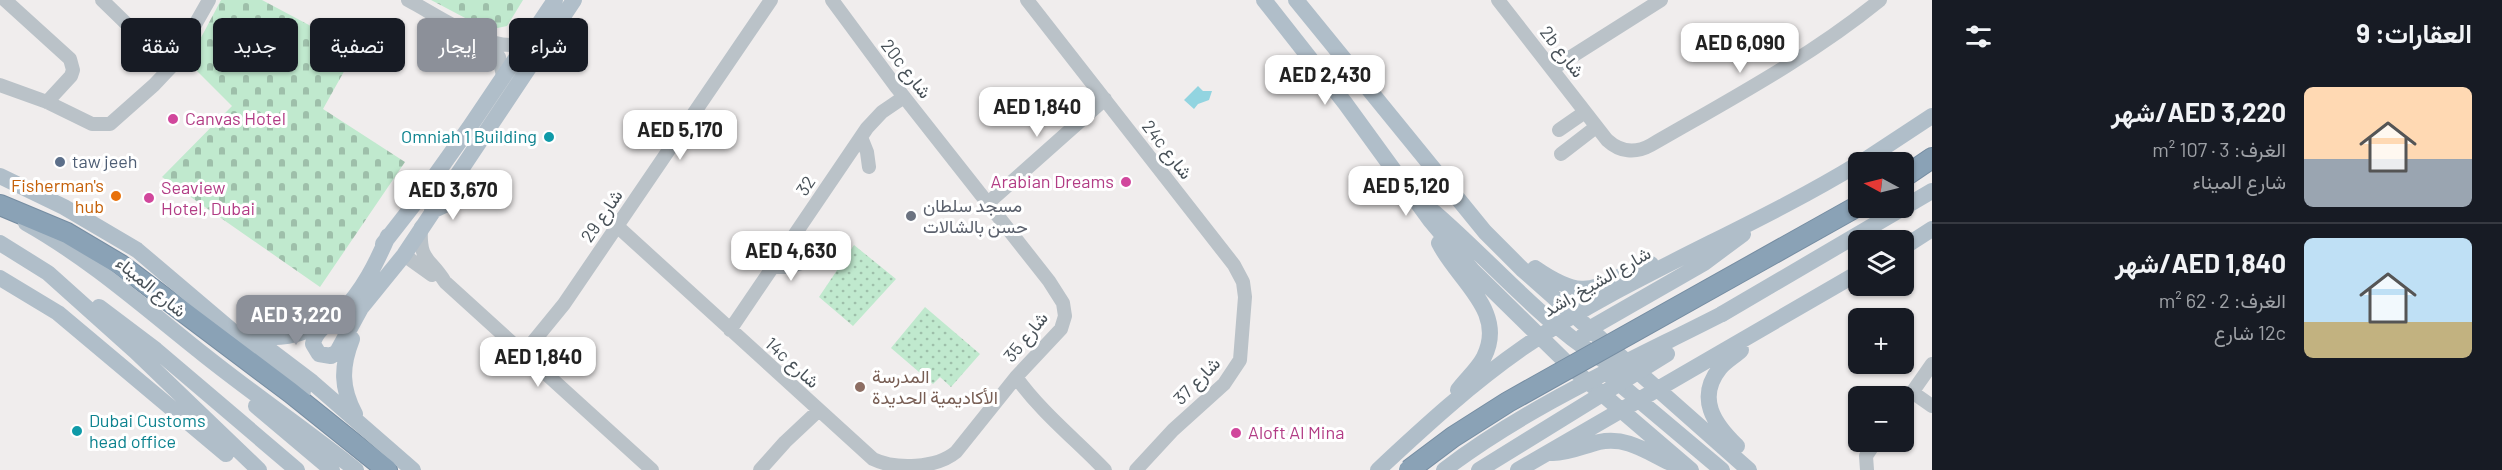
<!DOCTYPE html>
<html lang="ar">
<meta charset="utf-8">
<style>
:root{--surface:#171b24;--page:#242831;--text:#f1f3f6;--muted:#9ea1a6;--line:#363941;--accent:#8c9099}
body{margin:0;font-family:Barlow,Vazirmatn,sans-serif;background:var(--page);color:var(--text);direction:rtl;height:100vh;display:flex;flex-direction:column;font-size:22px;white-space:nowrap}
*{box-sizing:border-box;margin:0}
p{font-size:20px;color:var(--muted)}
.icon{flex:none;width:33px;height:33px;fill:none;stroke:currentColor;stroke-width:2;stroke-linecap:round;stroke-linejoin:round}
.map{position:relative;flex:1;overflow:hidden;direction:ltr}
.side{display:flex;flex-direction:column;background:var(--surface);width:570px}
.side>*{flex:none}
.top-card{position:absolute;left:18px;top:18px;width:570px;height:54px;direction:rtl;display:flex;gap:12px}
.needle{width:39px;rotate:277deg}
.tools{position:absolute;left:1848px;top:152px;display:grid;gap:12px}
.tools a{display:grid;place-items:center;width:66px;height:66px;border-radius:9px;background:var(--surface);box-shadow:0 2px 4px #0004;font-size:30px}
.price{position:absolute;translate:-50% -51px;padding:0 14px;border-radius:12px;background:#fff;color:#222;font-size:20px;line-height:39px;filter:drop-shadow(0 2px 3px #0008)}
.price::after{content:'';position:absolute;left:50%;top:36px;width:18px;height:14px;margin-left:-9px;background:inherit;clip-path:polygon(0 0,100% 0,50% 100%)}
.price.selected{background:var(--accent);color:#fff}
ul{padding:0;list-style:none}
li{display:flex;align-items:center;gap:18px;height:150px;padding:0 30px}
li+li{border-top:2px solid var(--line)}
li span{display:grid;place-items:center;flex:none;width:168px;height:120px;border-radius:9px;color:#555}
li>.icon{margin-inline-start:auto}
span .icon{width:72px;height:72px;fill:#fffc;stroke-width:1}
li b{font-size:26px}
h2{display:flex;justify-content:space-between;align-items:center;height:72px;padding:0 30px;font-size:26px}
.pill{padding:0 21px;border-radius:9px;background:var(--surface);box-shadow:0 2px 4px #0004;font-size:21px;line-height:54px}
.pill.selected{background:var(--accent);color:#fff}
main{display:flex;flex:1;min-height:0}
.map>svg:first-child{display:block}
.cemetery{fill:url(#cemetery-stones)}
.park{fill:url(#park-dots)}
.water{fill:#92d4e0}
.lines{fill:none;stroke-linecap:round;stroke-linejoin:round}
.highway-casing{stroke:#768da2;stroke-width:22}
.minor{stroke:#bac2c8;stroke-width:14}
.major{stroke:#b0bec9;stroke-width:16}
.highway{stroke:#8aa2b6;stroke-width:20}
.highway-bridge-casing{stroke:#768da2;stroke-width:22;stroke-linecap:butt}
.major-bridge{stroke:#b0bec9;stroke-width:16}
.highway-bridge{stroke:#8aa2b6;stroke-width:20}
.hotel-dot{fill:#d1479c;stroke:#fff;stroke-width:2}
.culture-dot{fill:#0f9aa8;stroke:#fff;stroke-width:2}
.service-dot{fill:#5c6f8a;stroke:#fff;stroke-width:2}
.food-dot{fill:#e8710a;stroke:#fff;stroke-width:2}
.worship-dot{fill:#6b7280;stroke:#fff;stroke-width:2}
.education-dot{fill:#8d6e63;stroke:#fff;stroke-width:2}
.labels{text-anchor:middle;stroke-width:6;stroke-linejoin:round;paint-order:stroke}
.street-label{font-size:18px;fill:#485158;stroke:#fff}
.hotel-label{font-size:18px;fill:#b23c85;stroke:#fff;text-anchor:start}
.culture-label{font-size:18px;fill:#0d838f;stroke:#fff;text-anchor:end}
.service-label{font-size:18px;fill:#4e5e75;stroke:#fff;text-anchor:start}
.food-label{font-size:18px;fill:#c56008;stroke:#fff;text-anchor:end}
.worship-label{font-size:18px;fill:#5b616d;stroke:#fff;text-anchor:start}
.education-label{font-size:18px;fill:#785e54;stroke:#fff;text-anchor:start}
</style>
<main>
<section class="side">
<h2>العقارات: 9<svg class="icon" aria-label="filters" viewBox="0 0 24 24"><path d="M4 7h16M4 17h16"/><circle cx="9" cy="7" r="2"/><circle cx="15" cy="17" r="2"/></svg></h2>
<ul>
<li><span style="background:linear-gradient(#ffd9b3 60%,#9aa5b1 0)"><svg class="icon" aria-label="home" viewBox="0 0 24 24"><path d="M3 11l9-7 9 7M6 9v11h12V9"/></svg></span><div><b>AED 3,220/شهر</b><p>الغرف: 3 · 107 m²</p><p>شارع الميناء</p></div></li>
<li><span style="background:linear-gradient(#bfe0f5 70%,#c2b280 0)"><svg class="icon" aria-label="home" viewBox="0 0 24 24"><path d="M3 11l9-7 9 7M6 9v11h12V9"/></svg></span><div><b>AED 1,840/شهر</b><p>الغرف: 2 · 62 m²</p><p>12c شارع</p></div></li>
</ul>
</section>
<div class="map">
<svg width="1932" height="470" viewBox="0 0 1932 470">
<defs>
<pattern id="cemetery-stones" width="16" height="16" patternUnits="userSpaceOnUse" patternTransform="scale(1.5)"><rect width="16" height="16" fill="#c0e9ce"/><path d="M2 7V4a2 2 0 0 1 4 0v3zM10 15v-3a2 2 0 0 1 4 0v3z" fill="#9ebfaa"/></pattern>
<pattern id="park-dots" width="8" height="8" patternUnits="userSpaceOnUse" patternTransform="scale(1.5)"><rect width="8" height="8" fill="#c0e9ce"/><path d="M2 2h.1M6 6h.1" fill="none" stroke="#9ebfaa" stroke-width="1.8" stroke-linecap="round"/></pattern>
</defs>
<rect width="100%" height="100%" fill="#f0eded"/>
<path class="cemetery" d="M 221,0 L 262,0 L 356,50 L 323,109 L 405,162 L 320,287 L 162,177 L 232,106 L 188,62 Z
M 431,0 L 523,0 L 507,26 L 488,30 Z"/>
<path class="park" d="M 854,245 L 896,279 L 853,326 L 819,297 Z
M 925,307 L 980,354 L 951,387 L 940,377 L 933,384 L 891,348 Z"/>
<path class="water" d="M 1198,86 L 1203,91 L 1212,91 L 1209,100 L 1198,104 L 1194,109 L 1184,100 Z
M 1011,105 L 1020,117 L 1018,125 L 1013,124 L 1006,109 Z"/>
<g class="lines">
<g class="highway-casing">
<path id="highway" d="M 1904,177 L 1932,158
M 0,205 L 67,233 L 121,265 L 291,393 L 387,470"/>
</g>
<path class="minor" d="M 5,0 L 70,59 L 73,70 L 71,76 L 47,102
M 102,0 L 171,67
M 408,0 C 439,16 490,54 525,43
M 1027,0 L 1234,265 L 1243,282 L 1245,297 L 1240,360 L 1224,384 L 1173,430 L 1136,470
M 1498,0 L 1607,140 C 1620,152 1635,154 1651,145 C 1729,100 1810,57 1880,0
M 484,41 L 499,57 L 503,76
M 1552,69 L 1661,0
M 0,85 L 47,102 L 92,124 L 110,124 L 154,85 L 171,67 L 209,0
M 1559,130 L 1585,112
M 861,137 L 867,152 L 869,167
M 1561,154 L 1596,127
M 988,203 L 1105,99
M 617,226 L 873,459 C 896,470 937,468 956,452 L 1016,377 L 1061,329 L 1065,316 L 1063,303 L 1049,281 L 897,88 L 832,0
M 421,227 C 419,263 430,257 445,282 L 652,470
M 404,255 L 432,275
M 772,267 L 788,267 L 805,262
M 730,330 L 867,128 L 882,112 L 904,97
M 524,353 L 564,304 L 771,0
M 1016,377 C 1041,412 1075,439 1105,470
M 1912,392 L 1932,406
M 1904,404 L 1932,364
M 760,470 L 785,442 L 818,411
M 1867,470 L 1866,456 L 1876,441"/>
<path class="major" d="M 1264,0 L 1345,103 L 1430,220 L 1472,270 L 1573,369 L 1691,470
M 1296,0 L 1485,232 L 1523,270 L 1749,470
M 1862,162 L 1932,116
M 0,176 L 64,207 L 137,250 L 303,391
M 432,211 L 460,198
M 1434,212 C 1498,267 1550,333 1625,373
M 26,223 C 90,259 145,308 203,354 C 253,394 306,430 356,470
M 388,236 C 376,264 363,290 341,313 C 331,322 315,330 313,344 L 319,354 L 331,356 L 337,352 L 361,308 L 404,255 L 574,0
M 0,243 L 48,273 L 135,351 L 259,470
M 1439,243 C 1458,281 1507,311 1484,357 C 1478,369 1466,379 1458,390
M 383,244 L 422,194 L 469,128 L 555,0
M 1904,247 L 1932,229
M 1535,268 C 1593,308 1596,281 1651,264
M 0,278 L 58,313 L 226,454
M 99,307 L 156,350 L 297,470
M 1722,314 L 1932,191
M 250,335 C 275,340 303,337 323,321
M 1583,336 L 1589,329 L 1704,263 L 1743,234
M 352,339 C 341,367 341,388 355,414
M 267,348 L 312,382 L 413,470
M 1609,375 L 1722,470
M 256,406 L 332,470
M 1737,446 C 1714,424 1696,398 1720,368 C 1726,361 1735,356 1741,350
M 1553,453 C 1569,453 1583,446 1599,442 C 1628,436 1648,453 1673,464
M 1378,470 C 1424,427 1472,383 1524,347 C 1629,275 1750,230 1858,164
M 1518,470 L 1858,273"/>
<use href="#highway" class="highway"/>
<g class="highway-bridge-casing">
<path id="highway-bridge" d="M 1409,470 L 1453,437 L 1508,402 L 1858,206"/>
</g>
<path class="major-bridge" d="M 1444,470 C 1528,406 1628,362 1722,314
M 1479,470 L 1667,354"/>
<use href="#highway-bridge" class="highway-bridge"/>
</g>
<g class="hotel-dot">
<circle cx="173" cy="119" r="6"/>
<circle cx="1126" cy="182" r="6"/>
<circle cx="149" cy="198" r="6"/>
<circle cx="1236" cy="433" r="6"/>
</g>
<g class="culture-dot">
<circle cx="549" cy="137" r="6"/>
<circle cx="77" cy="431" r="6"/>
</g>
<circle class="service-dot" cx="60" cy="162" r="6"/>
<circle class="food-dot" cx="116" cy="196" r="6"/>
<circle class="worship-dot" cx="911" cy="216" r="6"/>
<circle class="education-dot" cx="860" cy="387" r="6"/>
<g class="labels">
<g class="street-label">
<text transform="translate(1562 52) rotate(52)" y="6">2b شارع</text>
<text transform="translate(906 69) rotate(52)" y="6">20c شارع</text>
<text transform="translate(1167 150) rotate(52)" y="6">24c شارع</text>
<text transform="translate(806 186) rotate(-56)" y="6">32</text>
<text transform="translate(602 216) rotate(-56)" y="6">شارع 29</text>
<text transform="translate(1597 282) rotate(-30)" y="6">شارع الشيخ راشد</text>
<text transform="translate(151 287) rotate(39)" y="6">شارع الميناء</text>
<text transform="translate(1026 337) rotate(-51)" y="6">شارع 35</text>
<text transform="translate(792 363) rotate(42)" y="6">14c شارع</text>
<text transform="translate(1197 381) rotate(-46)" y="6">شارع 37</text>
</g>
<g class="hotel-label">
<text x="185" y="125">Canvas Hotel</text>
<text x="1114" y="188" text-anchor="end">Arabian Dreams</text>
<text x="161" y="194">Seaview<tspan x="161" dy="21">Hotel, Dubai</tspan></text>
<text x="1248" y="439">Aloft Al Mina</text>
</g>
<g class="culture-label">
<text x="537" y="143">Omniah 1 Building</text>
<text x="89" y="427" text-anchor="start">Dubai Customs<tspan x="89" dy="21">head office</tspan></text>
</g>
<g class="service-label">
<text x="72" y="168">taw jeeh</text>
</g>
<g class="food-label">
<text x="104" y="192">Fisherman's<tspan x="104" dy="21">hub</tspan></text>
</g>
<g class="worship-label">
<text x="923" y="212">مسجد سلطان<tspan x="923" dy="21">حسن بالشالات</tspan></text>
</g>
<g class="education-label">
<text x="872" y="383">المدرسة<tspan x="872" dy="21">الأكاديمية الحديدة</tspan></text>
</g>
</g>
</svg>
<div class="tools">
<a><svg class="needle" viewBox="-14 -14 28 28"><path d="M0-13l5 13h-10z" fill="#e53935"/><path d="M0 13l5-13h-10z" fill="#9ea1a6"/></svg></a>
<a><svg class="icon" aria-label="layers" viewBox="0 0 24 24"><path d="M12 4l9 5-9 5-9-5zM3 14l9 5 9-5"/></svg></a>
<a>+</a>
<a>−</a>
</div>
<b class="price" style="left:1740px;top:74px">AED 6,090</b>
<b class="price" style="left:1325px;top:106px">AED 2,430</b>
<b class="price" style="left:1037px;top:138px">AED 1,840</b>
<b class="price" style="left:680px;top:161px">AED 5,170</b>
<b class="price" style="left:1406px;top:217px">AED 5,120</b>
<b class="price" style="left:453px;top:221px">AED 3,670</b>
<b class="price" style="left:791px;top:282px">AED 4,630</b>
<b class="price selected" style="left:296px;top:346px">AED 3,220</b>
<b class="price" style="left:538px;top:388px">AED 1,840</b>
<div class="top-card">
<a class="pill">شراء</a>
<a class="pill selected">إيجار</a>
<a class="pill">تصفية</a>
<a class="pill">جديد</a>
<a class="pill">شقة</a>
</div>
</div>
</main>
